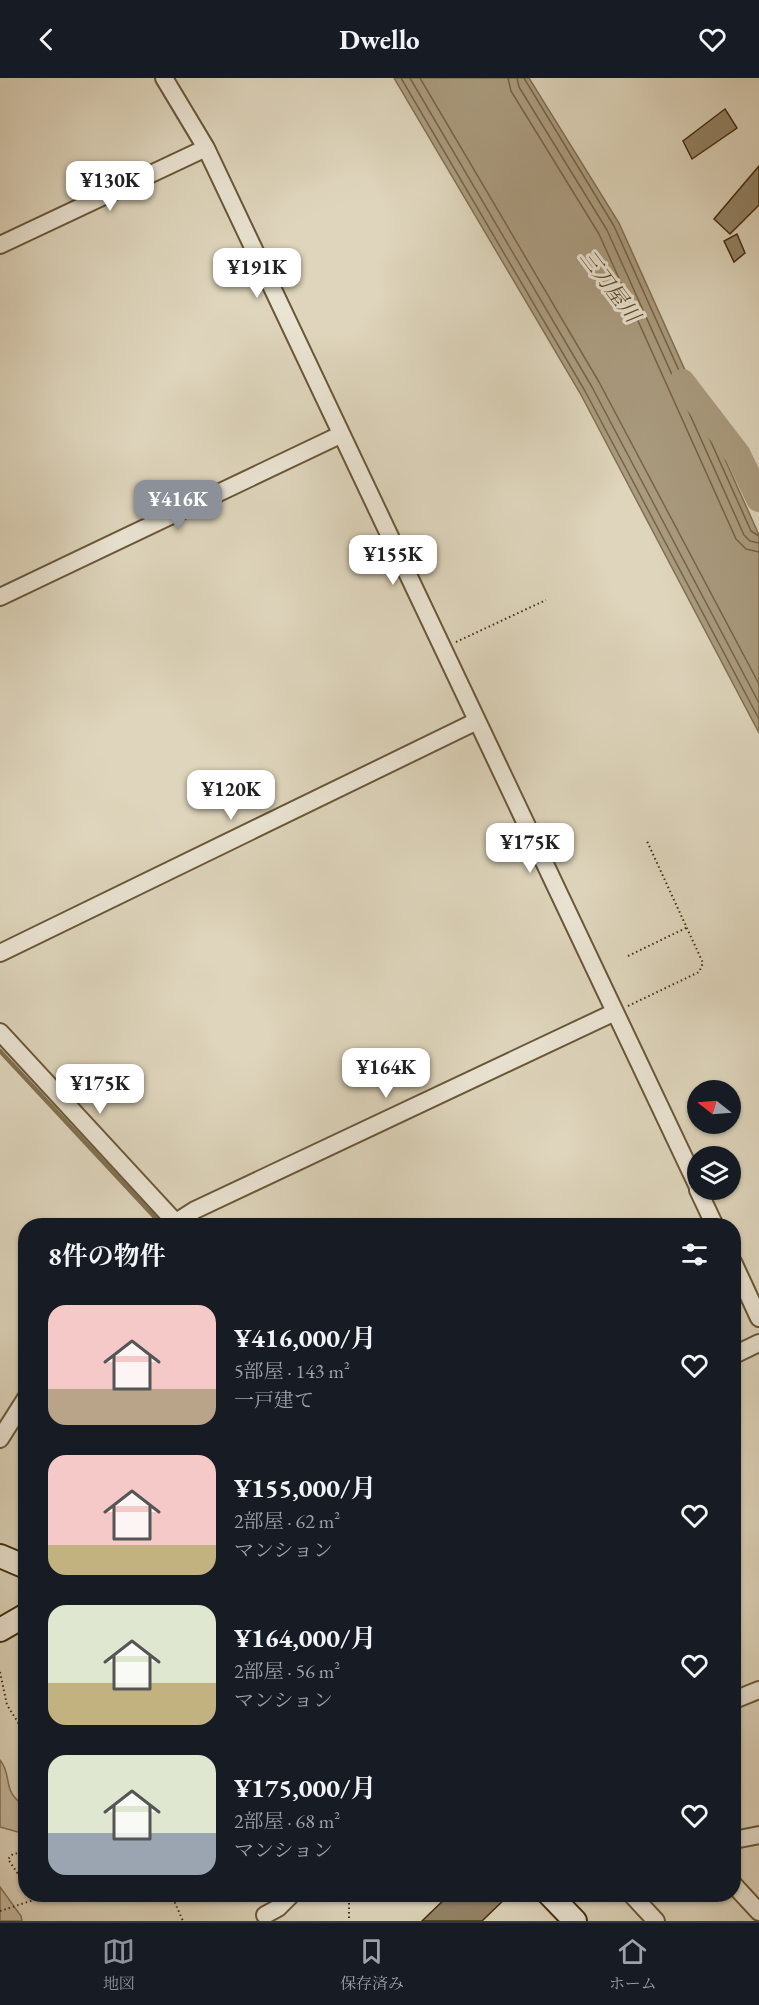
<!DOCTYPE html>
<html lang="ja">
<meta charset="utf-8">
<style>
:root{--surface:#171b24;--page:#242831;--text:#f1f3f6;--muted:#9ea1a6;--line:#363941;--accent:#8c9099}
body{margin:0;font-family:"EB Garamond","Noto Serif JP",serif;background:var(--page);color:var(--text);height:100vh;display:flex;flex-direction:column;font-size:22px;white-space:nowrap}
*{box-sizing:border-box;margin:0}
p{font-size:20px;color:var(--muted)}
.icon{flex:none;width:33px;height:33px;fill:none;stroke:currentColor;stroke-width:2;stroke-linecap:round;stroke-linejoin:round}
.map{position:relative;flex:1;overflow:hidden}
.side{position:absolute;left:18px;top:1140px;width:723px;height:684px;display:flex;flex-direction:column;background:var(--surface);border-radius:24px;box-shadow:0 2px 4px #0004}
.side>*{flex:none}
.needle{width:39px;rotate:287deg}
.controls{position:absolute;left:687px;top:1002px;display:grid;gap:12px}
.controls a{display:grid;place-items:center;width:54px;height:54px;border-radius:50%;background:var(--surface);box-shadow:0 2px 4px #0004;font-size:30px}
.price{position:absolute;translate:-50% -51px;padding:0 14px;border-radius:12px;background:#fff;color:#222;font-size:20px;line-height:39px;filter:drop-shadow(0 2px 3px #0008)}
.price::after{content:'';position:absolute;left:50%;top:36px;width:18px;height:14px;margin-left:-9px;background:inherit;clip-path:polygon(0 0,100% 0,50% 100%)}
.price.active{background:var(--accent);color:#fff}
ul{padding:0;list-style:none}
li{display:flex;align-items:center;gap:18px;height:150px;padding:0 30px}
li span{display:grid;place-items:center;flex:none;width:168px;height:120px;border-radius:18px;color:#555}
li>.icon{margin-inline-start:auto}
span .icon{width:72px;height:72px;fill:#fffc;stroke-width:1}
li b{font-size:26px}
h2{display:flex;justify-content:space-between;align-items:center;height:72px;padding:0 30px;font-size:26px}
header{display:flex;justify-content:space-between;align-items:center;height:78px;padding:0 30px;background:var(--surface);font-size:27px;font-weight:700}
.tab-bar{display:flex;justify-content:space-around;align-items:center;height:84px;border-top:2px solid var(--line);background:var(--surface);font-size:16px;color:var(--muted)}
.tab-bar a{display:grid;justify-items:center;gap:3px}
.tab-bar .active{color:var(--accent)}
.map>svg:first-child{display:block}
.green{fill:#c4b89e;stroke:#847256;stroke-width:1.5}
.water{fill:#aa9c80;stroke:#817052;stroke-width:1.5}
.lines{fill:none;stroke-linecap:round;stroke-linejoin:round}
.shore{stroke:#776446;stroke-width:1.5}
.stream{stroke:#817052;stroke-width:4.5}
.river{stroke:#aa9c80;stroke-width:26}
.building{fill:#948468;stroke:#442d0d;stroke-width:1.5}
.street-casing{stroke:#6a5739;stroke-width:20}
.secondary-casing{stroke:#442d0d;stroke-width:26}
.path{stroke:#442d0d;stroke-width:2;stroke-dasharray:1.5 3;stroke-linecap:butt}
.street{stroke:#eae4d3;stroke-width:16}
.secondary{stroke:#eae4d3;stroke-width:22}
.labels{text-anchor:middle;stroke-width:6;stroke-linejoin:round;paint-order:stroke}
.water-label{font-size:21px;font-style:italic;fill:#5e492a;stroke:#eae4d3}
</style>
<header><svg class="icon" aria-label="back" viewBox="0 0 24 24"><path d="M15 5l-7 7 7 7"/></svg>Dwello<svg class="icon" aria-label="heart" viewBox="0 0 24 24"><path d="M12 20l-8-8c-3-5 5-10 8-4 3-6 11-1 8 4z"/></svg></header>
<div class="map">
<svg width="759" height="1843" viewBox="0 0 759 1843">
<rect width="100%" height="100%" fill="#ded5bc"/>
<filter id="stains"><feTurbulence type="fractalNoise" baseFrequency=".00333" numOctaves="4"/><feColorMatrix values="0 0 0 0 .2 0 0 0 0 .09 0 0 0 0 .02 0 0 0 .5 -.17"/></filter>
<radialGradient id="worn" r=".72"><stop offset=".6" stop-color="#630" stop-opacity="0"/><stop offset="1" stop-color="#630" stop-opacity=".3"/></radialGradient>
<path class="green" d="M 0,1682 C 13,1697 1,1714 25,1728 L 25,1756 L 0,1749 Z
M 0,1809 L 21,1838 L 22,1843 L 0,1843 Z"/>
<path class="water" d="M 394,0 L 529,0 L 619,145 L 759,457 L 759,655 L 580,315 Z"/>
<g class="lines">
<path class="shore" d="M 401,0 L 585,313 L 759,641
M 410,0 L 592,309 L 759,625
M 420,0 L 599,304 L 759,606
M 508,0 L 511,13 L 599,156 L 736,461 L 746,471 L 759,474
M 517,0 L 519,9 L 607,152 L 744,457 L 750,463 L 759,465
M 524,0 L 614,148 L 751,453 L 759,458"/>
<path class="stream" d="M 0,973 L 163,1148"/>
<path class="river" d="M 682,304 L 738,377 L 759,421"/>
</g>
<path class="building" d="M 725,31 L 737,50 L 692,81 L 683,63 Z
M 759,88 L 759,127 L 730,156 L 714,141 Z
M 737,156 L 745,175 L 734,184 L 724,163 Z
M 450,1816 L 510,1816 L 482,1843 L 422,1843 Z"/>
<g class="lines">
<g class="street-casing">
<path id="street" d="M 164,0 L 206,70 L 698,1109
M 0,167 L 206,70
M 0,519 L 340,357
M 0,875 L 477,643
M 0,954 L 179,1148
M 698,1112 L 715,1148
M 170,1148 L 195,1132 L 615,934
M 734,1186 L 759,1240
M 734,1277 L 759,1265
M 0,1361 L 26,1320
M 734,1622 L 759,1612
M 734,1762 L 759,1757
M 734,1807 L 759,1834
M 631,1816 L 656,1843
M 265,1837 L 278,1830 L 292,1816"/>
</g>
<g class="secondary-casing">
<path id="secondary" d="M 0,1478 L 26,1489
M 0,1552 L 26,1537
M 549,1816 L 575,1843"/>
</g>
<path class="path" d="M 456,564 L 546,522
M 628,878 L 688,849
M 628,928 L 699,894 L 703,885 L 646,761
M 0,1594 L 7,1627 L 26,1657
M 26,1774 L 13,1776 L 8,1781 L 26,1808
M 171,1816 L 183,1843
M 349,1816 L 349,1843
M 0,1833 L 52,1816"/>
<use href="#street" class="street"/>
<use href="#secondary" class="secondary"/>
</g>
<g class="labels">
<g class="water-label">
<text transform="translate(610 208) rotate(53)" y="7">三刀屋川</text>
</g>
</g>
<rect width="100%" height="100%" filter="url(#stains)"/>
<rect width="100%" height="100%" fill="url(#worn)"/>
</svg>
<div class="controls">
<a><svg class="needle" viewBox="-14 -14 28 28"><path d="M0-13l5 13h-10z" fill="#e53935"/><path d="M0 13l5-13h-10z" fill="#9ea1a6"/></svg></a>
<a><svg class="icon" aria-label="layers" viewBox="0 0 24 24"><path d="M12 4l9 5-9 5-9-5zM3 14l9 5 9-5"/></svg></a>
</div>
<b class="price" style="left:110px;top:134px">¥130K</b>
<b class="price" style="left:257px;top:221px">¥191K</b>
<b class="price active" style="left:178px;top:453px">¥416K</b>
<b class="price" style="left:393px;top:508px">¥155K</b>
<b class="price" style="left:231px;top:743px">¥120K</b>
<b class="price" style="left:530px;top:796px">¥175K</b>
<b class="price" style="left:386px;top:1021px">¥164K</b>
<b class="price" style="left:100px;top:1037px">¥175K</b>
<section class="side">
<h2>8件の物件<svg class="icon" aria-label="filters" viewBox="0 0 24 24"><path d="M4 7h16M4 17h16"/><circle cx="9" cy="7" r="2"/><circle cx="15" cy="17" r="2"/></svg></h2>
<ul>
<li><span style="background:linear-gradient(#f6c9c9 70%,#b9a48a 0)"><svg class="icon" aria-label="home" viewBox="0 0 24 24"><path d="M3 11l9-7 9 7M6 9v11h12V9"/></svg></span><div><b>¥416,000/月</b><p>5部屋 · 143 m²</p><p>一戸建て</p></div><svg class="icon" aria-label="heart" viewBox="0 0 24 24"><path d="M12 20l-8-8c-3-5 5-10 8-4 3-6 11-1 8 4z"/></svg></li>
<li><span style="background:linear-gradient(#f6c9c9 75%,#c2b280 0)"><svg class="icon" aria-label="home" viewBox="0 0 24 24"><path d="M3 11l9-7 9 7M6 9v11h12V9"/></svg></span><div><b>¥155,000/月</b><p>2部屋 · 62 m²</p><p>マンション</p></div><svg class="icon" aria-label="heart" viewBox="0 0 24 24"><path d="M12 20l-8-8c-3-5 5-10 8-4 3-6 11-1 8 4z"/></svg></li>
<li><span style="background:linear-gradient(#dfe7d0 65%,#c2b280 0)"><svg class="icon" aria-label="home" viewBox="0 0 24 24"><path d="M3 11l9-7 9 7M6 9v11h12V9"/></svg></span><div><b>¥164,000/月</b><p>2部屋 · 56 m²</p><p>マンション</p></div><svg class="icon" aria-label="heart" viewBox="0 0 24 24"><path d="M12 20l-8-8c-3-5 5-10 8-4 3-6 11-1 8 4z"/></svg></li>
<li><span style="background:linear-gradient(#dfe7d0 65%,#9aa5b1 0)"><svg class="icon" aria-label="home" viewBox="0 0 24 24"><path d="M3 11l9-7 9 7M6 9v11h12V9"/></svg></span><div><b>¥175,000/月</b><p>2部屋 · 68 m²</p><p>マンション</p></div><svg class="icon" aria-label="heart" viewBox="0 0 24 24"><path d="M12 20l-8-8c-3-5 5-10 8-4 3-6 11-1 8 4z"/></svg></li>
</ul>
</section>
</div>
<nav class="tab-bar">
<a class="active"><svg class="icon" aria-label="map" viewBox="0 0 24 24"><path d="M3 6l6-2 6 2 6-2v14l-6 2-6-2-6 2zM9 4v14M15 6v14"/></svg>地図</a>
<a><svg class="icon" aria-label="saved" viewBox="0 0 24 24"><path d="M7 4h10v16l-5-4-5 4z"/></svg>保存済み</a>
<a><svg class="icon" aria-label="home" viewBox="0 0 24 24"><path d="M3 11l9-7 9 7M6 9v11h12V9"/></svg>ホーム</a>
</nav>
